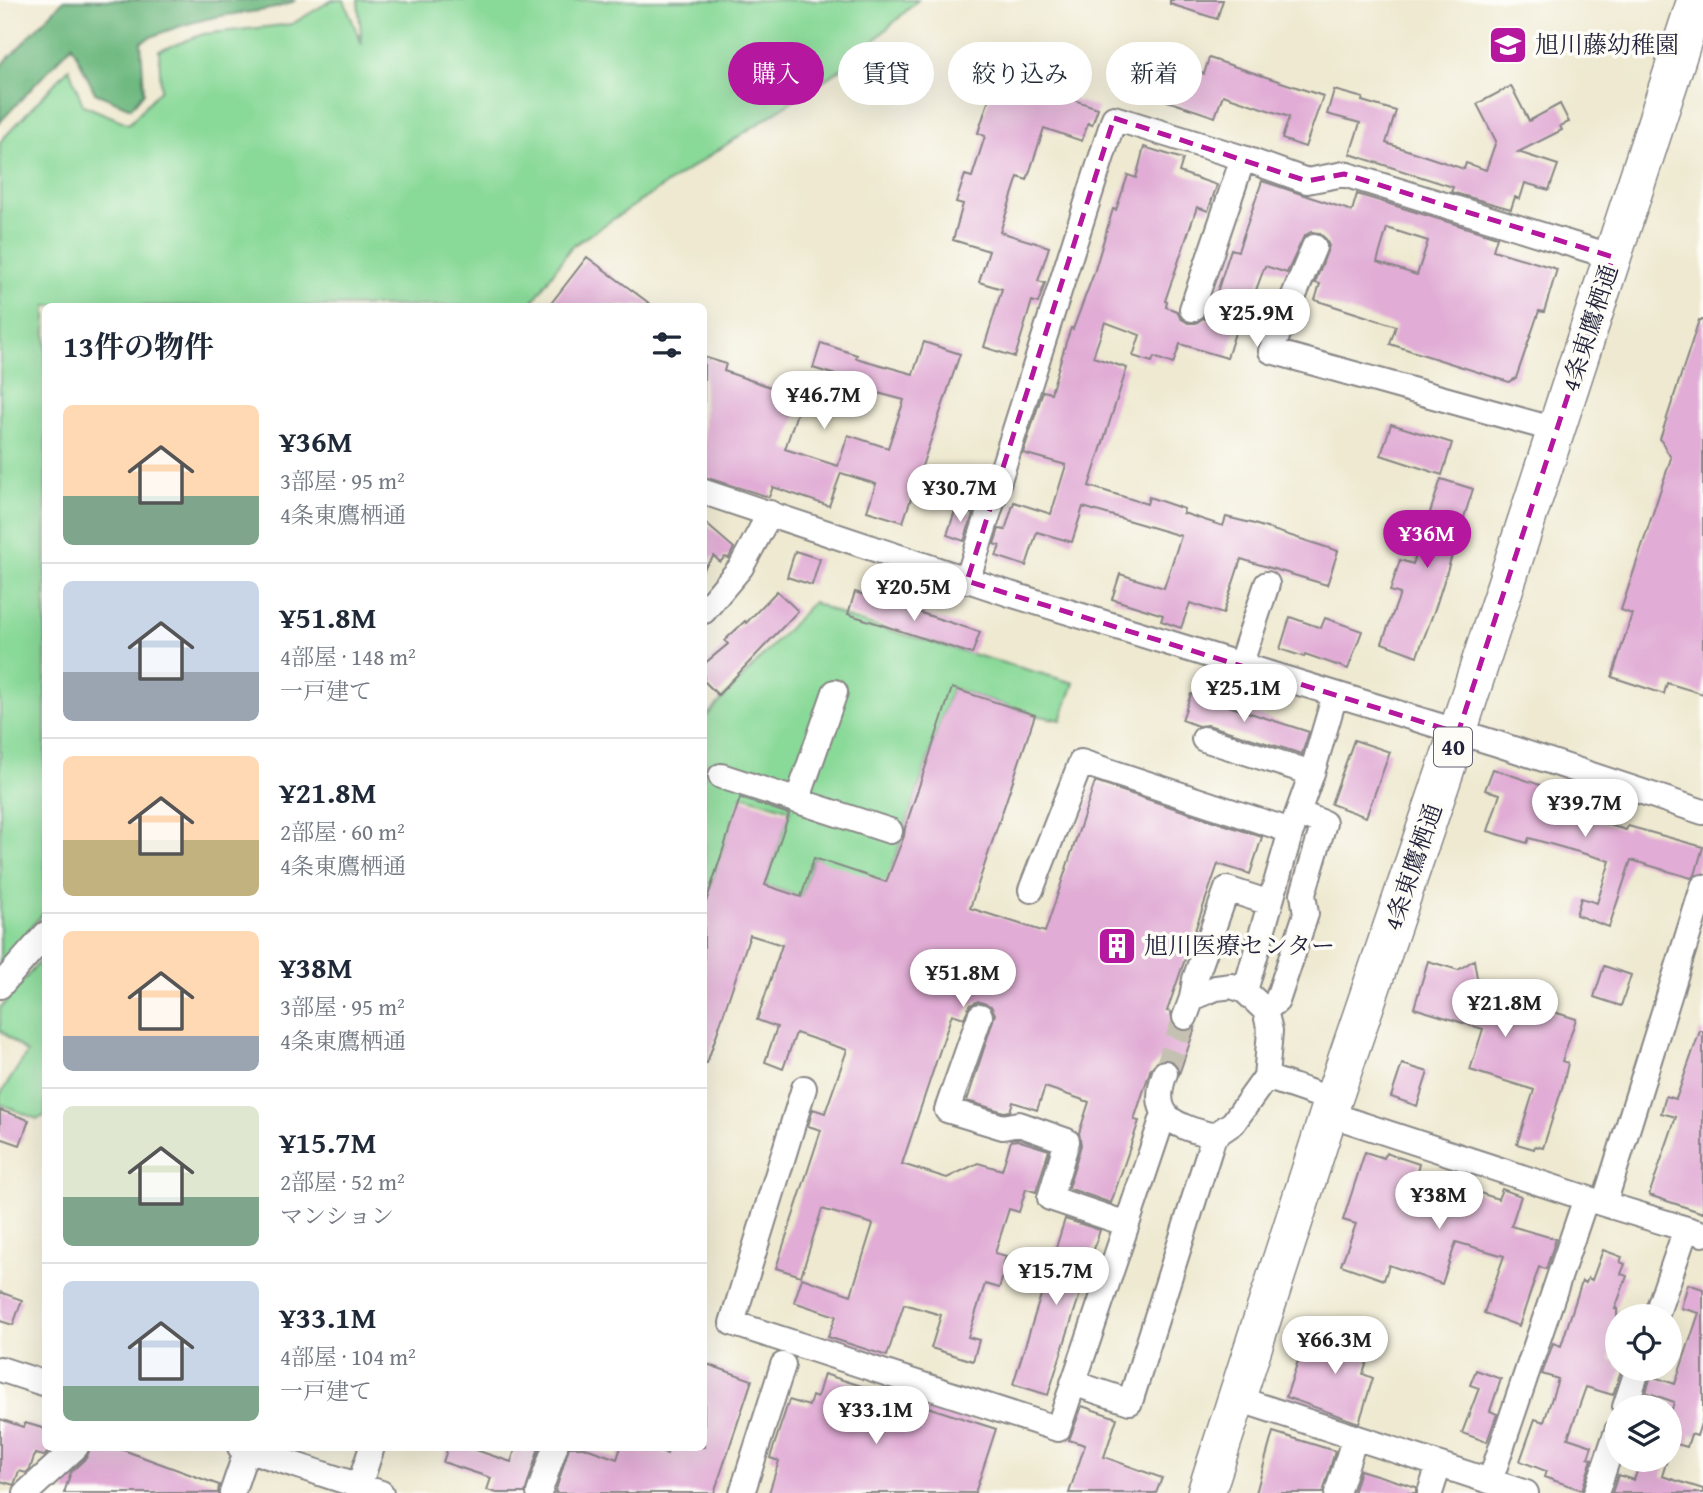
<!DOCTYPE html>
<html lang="ja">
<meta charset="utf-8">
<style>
:root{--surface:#fff;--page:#f6f6f7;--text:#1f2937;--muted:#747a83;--line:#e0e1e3;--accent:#b5179e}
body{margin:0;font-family:"Gentium Book Plus","Noto Serif JP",serif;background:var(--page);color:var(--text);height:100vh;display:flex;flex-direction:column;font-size:26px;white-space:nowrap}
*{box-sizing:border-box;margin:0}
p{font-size:23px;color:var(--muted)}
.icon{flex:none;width:38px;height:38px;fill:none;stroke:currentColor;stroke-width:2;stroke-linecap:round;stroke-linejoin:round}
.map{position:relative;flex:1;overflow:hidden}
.drawer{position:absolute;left:42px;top:303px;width:665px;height:1148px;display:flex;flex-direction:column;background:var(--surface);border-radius:10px;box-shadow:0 7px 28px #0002}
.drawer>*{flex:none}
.top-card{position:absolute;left:728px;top:42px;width:665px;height:63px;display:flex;gap:14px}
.fabs{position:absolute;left:1605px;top:1304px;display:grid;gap:14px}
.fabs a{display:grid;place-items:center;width:77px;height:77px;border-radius:50%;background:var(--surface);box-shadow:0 7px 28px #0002;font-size:35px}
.price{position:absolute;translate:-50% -60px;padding:0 16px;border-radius:24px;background:#fff;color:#222;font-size:23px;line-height:46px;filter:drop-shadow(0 2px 4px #0008)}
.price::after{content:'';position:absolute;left:50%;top:42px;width:21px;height:16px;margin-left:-10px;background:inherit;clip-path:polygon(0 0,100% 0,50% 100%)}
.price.on{background:var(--accent);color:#fff}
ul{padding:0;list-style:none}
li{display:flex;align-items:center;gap:21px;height:175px;padding:0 21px}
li+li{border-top:2px solid var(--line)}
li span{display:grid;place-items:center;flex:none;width:196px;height:140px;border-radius:10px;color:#555}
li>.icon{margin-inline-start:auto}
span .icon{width:84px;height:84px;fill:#fffc;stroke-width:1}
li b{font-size:30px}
h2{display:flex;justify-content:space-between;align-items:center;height:84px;padding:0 21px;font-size:30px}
.tag{padding:0 24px;border-radius:32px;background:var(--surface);box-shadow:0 7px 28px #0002;font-size:24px;line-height:63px}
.tag.on{background:var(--accent);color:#fff}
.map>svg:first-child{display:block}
.green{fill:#89d998;stroke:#567e6a;stroke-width:2}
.forest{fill:#6eb980;stroke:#486e5e;stroke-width:2}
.building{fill:#e1acd5;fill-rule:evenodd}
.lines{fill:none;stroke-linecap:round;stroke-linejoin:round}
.minor-tunnel{stroke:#c5c1b2;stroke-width:24;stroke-dasharray:24 12;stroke-linecap:butt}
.minor-casing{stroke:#888686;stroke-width:28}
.highway-casing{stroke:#888686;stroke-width:40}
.minor{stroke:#fff;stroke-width:24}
.highway{stroke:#fff;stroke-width:37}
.marked{fill:none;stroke:#b5179e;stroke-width:5;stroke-dasharray:14 9;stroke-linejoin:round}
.labels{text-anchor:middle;stroke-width:7;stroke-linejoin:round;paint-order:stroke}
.shield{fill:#fdfcf7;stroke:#646373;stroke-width:2}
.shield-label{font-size:23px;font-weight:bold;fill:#22223b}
.poi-label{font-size:24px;fill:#22223b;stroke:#fdfcf7;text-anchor:start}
.street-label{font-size:24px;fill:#22223b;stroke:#fdfcf7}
</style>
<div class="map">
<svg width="1703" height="1493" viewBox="0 0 1703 1493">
<rect width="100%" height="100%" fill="#fdfcf7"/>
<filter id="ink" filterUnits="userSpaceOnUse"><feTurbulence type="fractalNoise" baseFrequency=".0143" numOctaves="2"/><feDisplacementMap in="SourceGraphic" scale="14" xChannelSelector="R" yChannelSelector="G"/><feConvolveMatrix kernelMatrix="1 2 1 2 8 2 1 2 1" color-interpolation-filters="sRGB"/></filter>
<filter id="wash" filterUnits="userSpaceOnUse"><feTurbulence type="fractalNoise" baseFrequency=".00686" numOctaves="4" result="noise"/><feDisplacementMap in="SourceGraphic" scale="28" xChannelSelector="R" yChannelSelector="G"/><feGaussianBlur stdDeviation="1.57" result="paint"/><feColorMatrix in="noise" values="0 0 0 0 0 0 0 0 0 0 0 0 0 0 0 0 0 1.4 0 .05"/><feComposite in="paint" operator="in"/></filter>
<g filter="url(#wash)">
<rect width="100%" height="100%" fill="#eee9d0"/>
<path class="green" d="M 332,0 L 344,0 L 362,45 L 358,0 L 918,0 L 850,63 L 571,247 L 530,306 L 46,306 L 45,911 L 0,964 L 0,142 L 69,68 L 83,105 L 129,124 L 161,89 L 159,51 L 203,34 L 292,24 Z
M 813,602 L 850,619 L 1074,683 L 1061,720 L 1035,715 L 952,688 L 883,894 L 814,858 L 801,897 L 765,885 L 790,810 L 742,795 L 704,908 L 704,719 Z
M 45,955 L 45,1116 L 37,1119 L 0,1104 L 0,1095 L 27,1053 L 0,1030 L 0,1008 Z"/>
<path class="forest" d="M 64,0 L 296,0 C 273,12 246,12 220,16 C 192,22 166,29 141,42 L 144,92 L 131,108 L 95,93 L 72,45 L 0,122 L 0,67 Z"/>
<g id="blocks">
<path class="building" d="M 1170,0 L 1223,0 L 1217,19 L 1170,4 Z
M 1209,58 L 1323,96 L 1305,147 L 1282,139 L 1289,117 L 1223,95 L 1215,117 L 1158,98 L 1160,93 L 1152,91 L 1163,59 L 1204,74 Z
M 997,74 L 1098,108 L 1092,125 L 1088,123 L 1082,141 L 1044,128 L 1027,180 L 1018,177 L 1000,232 L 1049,247 L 1038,281 L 1045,283 L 1038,303 L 1032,301 L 1015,357 L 984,347 L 1002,289 L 979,282 L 989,251 L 953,240 L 963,204 L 956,202 L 965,175 L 972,177 L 985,136 L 978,133 Z
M 1511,86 L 1529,121 L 1560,104 L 1569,122 L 1560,126 L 1562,130 L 1518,152 L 1558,165 L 1549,190 L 1525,183 L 1520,199 L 1515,197 L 1511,209 L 1451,192 L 1453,187 L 1350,154 L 1360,123 L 1327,114 L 1334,90 L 1363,98 L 1362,101 L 1396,111 L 1386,143 L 1464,169 L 1466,163 L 1486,170 L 1496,141 L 1477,104 Z
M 1144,147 L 1183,159 L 1179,172 L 1217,185 L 1208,211 L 1197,207 L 1165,301 L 1167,302 L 1166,307 L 1177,311 L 1180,318 L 1188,323 L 1196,323 L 1203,318 L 1208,320 L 1231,249 L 1238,251 L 1262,181 L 1352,211 L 1357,194 L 1497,237 L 1493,250 L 1557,269 L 1544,312 L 1539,311 L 1516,378 L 1509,382 L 1390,344 L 1396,326 L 1315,300 L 1320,284 L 1315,283 L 1329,246 L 1326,239 L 1319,233 L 1311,232 L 1304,236 L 1287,273 L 1265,266 L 1244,322 L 1239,320 L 1227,358 L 1180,344 L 1173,364 L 1154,357 L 1152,362 L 1133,356 L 1140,335 L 1105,322 L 1093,357 L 1127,368 L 1089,486 L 1147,504 L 1149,497 L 1184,509 L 1183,513 L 1223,526 L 1226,517 L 1251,523 L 1338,551 L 1327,585 L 1241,559 L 1223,614 L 1190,603 L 1181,628 L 1161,621 L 1163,615 L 1112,599 L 1120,574 L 1164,588 L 1181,536 L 1083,507 L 1072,542 L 1037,532 L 1026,566 L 996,556 L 1000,546 L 994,544 L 999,529 L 1005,530 L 1014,502 L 1051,514 L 1066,465 L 1023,453 L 1043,391 L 1051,393 L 1066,342 L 1071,328 L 1073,329 L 1094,273 L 1113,209 L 1116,210 L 1128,175 L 1136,178 ZM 1387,228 L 1428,241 L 1417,275 L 1377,262 Z
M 587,257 L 653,306 L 549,306 Z
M 1699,320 L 1703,320 L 1703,694 L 1667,683 L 1664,694 L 1612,677 L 1632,614 L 1621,610 L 1671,458 L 1660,439 Z
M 924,342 L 960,354 L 903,522 L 867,511 L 876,484 L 841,473 L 829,506 L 773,487 L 769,497 L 704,477 L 704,357 L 726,364 L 724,371 L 802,398 L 785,449 L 838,466 L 848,435 L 888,448 L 904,400 L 859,388 L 861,383 L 813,368 L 821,343 L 857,355 L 856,358 L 913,374 Z
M 1391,424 L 1452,443 L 1442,475 L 1381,455 Z
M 1441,479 L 1473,489 L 1436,606 L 1417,656 L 1382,643 L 1400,594 L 1390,591 L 1400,560 L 1413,564 Z
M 956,508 L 973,514 L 964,541 L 947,535 Z
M 704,522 L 734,548 L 729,558 L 725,557 L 720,562 L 714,556 L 704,568 Z
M 795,551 L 820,559 L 812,585 L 787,577 Z
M 777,591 L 798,611 L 718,695 L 704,681 L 704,664 L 728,644 L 725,640 L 745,621 L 746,623 Z
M 855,592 L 980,632 L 972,654 L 848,614 Z
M 1290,617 L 1321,628 L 1325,618 L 1362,631 L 1348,669 L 1305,654 L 1304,657 L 1280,649 Z
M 952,688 L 1035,715 L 970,908 L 1045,932 L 1095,782 L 1262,837 L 1250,874 L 1218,864 L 1167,1011 L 1171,1012 L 1173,1026 L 1179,1031 L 1187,1032 L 1195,1028 L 1179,1074 L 1176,1063 L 1168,1059 L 1161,1059 L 1151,1068 L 1134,1120 L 1139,1121 L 1111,1203 L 1068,1188 L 1081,1145 L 1079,1133 L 1089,1102 L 1045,1087 L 1037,1110 L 1013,1102 L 1010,1111 L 1004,1112 L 967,1101 L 995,1014 L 991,1006 L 978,1001 L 970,1005 L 964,1018 L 952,1014 L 902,1164 L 947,1178 L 978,1163 L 1002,1170 L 1011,1141 L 1017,1140 L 1049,1150 L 1036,1192 L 1026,1189 L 1019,1212 L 1009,1209 L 995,1253 L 1006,1256 L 1003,1266 L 1006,1267 L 999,1288 L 985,1284 L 968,1337 L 979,1340 L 973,1361 L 931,1348 L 941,1315 L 904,1304 L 887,1356 L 828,1337 L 836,1316 L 794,1302 L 802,1278 L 851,1295 L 873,1224 L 822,1209 L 801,1276 L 776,1268 L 821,1130 L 808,1126 L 813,1109 L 825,1113 L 847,1050 L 796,1033 L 783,1069 L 765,1062 L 777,1027 L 757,1020 L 782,945 L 750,935 L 707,1063 L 704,1063 L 704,908 L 740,798 L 789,814 L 765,885 L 801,897 L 814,858 L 886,882 L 904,836 L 905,828 Z
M 1191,694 L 1309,732 L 1302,754 L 1208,725 L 1198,726 L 1182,720 Z
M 1354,740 L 1390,752 L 1366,817 L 1331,804 Z
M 1493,769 L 1546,787 L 1543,795 L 1565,803 L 1563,811 L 1626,830 L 1628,826 L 1703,847 L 1695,875 L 1691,878 L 1631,860 L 1609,927 L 1576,915 L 1581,898 L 1597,903 L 1610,861 L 1529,838 L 1527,843 L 1488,831 L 1500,794 L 1485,790 Z
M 1474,960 L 1477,978 L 1494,983 L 1491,992 L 1576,1019 L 1562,1061 L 1568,1063 L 1563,1085 L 1543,1148 L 1535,1146 L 1534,1149 L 1517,1144 L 1534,1090 L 1470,1070 L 1483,1029 L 1414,1008 L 1428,961 L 1458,970 Z
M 1604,966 L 1631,975 L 1621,1006 L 1594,997 Z
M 1700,1031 L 1703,1031 L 1703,1213 L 1649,1195 L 1676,1117 L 1661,1113 L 1666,1096 L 1676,1099 Z
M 1402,1064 L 1428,1072 L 1417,1106 L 1391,1097 Z
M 0,1110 L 29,1120 L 20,1145 L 0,1138 Z
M 1365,1152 L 1384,1158 L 1386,1153 L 1419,1164 L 1417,1172 L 1498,1199 L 1502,1189 L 1521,1196 L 1511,1226 L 1556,1239 L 1546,1269 L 1539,1267 L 1519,1326 L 1484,1313 L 1504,1256 L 1456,1242 L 1442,1284 L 1389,1265 L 1384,1280 L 1341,1265 L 1356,1224 L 1343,1220 Z
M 1065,1219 L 1100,1230 L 1048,1395 L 1013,1384 Z
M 1603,1250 L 1622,1257 L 1620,1262 L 1625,1264 L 1621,1274 L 1627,1276 L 1615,1309 L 1617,1309 L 1617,1336 L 1610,1359 L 1617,1362 L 1617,1368 L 1622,1368 L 1613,1395 L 1586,1387 L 1568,1438 L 1592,1446 L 1588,1458 L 1592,1459 L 1582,1490 L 1544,1477 L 1546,1471 L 1520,1461 L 1535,1419 L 1544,1422 L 1558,1379 L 1542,1374 L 1553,1343 L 1561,1346 L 1582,1281 L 1586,1283 L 1588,1278 L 1592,1280 Z
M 1688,1284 L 1703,1289 L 1703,1417 L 1697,1436 L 1691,1434 L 1687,1447 L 1670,1442 L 1670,1416 L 1674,1402 L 1646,1392 L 1651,1376 L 1675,1384 L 1699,1313 L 1681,1308 Z
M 0,1292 L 22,1300 L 13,1325 L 0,1321 Z
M 1326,1326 L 1374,1341 L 1363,1374 L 1373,1378 L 1359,1423 L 1286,1397 L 1300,1355 L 1315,1359 Z
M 704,1363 L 752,1380 L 714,1493 L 555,1493 L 569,1447 L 583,1447 L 617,1459 L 621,1447 L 647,1447 L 667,1454 L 669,1447 L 704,1447 Z
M 1476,1370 L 1501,1379 L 1490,1411 L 1497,1414 L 1487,1442 L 1462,1433 L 1479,1388 L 1470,1385 Z
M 824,1374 L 996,1429 L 975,1493 L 769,1493 L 779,1461 L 770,1458 L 789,1400 L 809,1406 L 812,1396 L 817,1398 Z
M 1082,1406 L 1117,1418 L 1104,1457 L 1162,1478 L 1156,1493 L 1069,1493 L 1085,1445 L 1069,1440 Z
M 0,1419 L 23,1427 L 25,1423 L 46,1429 L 46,1447 L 54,1447 L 44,1456 L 35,1454 L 30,1469 L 26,1473 L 19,1471 L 14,1485 L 0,1481 Z
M 1273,1432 L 1335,1451 L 1323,1493 L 1256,1493 Z
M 90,1447 L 115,1447 L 219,1485 L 218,1493 L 64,1493 L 71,1472 L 87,1457 Z
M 448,1447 L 467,1447 L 511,1462 L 516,1447 L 539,1447 L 525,1493 L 497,1493 L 487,1490 L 491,1478 L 443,1462 Z
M 1641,1460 L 1667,1460 L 1662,1476 L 1703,1489 L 1703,1493 L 1612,1493 L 1618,1475 L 1634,1480 Z
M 1360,1470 L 1416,1487 L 1416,1493 L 1353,1493 Z"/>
</g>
</g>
<g filter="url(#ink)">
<use href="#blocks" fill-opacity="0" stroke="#888686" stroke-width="2"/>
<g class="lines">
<path class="minor-tunnel" d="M 1165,1073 L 1185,1017"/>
<g class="minor-casing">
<path id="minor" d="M 1314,247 L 1271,351 L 1556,430
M 1192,309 L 1243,158
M 704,492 L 1010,594 L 1498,744 L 1703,812
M 967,581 L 1114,118 L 1243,158 L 1307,181 L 1344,174 L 1613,257
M 704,611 L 741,567 L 770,513
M 1240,666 L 1267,584
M 1204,739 L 1312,773 L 1335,695
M 721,776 L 890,831
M 797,801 L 835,692
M 1292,829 L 1312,773
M 1031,890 L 1081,762 L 1291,831 L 1245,991
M 0,986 L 46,934
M 1192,998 L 1195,979 L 1227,889 L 1270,903
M 1265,1010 L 1277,1001 L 1306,914 L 1303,894 L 1324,823 L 1298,813
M 980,1016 L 947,1110 L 1003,1127 L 1019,1124 L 1067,1141 L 1050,1198 L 1127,1224
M 1165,1073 C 1148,1119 1177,1126 1214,1136 L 1233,1123 L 1266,1077 L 1270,1031 L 1265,1010 L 1245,991 L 1232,986 L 1216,988 L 1192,998 L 1185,1017
M 1266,1077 L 1333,1100
M 804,1088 L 732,1323 L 1058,1429 L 1164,1114
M 1329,1114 L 1604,1204 L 1703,1234
M 1604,1204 L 1703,887
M 1656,1316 L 1686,1229
M 0,1369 L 46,1384
M 1073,1383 L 1130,1402 L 1214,1136
M 1235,1398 L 1526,1493
M 1625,1407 L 1638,1368
M 240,1447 L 381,1493
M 1490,1481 L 1586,1198
M 359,1486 L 372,1447
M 26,1493 L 76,1447
M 232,1493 L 247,1449
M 539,1493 L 555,1447
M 742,1493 L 783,1365
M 1337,1493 L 1355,1437
M 1430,1493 L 1439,1465
M 1596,1493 L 1617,1431"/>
</g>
<g class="highway-casing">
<path id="highway" d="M 1206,1493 L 1333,1100 L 1445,771 L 1696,0"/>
</g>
<use href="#minor" class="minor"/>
<use href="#highway" class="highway"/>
</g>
</g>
<path class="marked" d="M 1114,118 L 1307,181 L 1344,174 L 1613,257 L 1458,733 L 967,581 Z"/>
<defs>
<g id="school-square" transform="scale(2.0125)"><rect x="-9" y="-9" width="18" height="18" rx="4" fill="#b5179e" stroke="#fdfcf7"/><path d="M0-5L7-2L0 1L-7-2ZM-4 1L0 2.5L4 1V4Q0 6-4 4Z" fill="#fff"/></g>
<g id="building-square" transform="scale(2.0125)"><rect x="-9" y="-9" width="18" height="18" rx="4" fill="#b5179e" stroke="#fdfcf7"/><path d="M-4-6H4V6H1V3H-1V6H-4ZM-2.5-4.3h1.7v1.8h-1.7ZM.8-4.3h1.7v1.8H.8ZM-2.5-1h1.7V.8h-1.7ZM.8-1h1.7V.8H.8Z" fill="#fff"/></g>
</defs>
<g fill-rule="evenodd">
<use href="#school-square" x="1508" y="45"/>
<use href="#building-square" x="1117" y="946"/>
</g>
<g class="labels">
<rect class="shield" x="1434" y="727.5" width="38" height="39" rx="5"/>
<g class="shield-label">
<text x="1453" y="755">40</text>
</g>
<g class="poi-label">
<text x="1535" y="53">旭川藤幼稚園</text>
<text x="1144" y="954">旭川医療センター</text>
</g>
<g class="street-label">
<text transform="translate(1590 328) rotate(-72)" y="8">4条東鷹栖通</text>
<text transform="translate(1413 867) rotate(-71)" y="8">4条東鷹栖通</text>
</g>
</g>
</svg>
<div class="fabs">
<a><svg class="icon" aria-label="locate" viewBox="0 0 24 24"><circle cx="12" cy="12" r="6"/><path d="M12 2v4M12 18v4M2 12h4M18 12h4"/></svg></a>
<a><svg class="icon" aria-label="layers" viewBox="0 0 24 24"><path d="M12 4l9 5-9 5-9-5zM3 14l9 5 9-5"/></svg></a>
</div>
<b class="price" style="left:1257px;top:349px">¥25.9M</b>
<b class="price" style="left:824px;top:431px">¥46.7M</b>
<b class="price" style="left:960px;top:524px">¥30.7M</b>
<b class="price on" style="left:1427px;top:570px">¥36M</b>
<b class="price" style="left:914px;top:623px">¥20.5M</b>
<b class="price" style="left:1244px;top:724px">¥25.1M</b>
<b class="price" style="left:1585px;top:839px">¥39.7M</b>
<b class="price" style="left:963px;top:1009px">¥51.8M</b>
<b class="price" style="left:1505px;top:1039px">¥21.8M</b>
<b class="price" style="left:1439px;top:1231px">¥38M</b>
<b class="price" style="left:1056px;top:1307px">¥15.7M</b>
<b class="price" style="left:1335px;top:1376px">¥66.3M</b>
<b class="price" style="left:876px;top:1446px">¥33.1M</b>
<div class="top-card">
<a class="tag on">購入</a>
<a class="tag">賃貸</a>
<a class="tag">絞り込み</a>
<a class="tag">新着</a>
</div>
<section class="drawer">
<h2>13件の物件<svg class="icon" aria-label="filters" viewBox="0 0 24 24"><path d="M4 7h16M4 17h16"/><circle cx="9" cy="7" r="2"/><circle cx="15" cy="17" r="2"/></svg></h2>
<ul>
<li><span style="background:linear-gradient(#ffd9b3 65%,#7fa58c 0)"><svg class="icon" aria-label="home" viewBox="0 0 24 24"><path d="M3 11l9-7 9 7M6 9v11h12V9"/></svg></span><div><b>¥36M</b><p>3部屋 · 95 m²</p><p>4条東鷹栖通</p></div></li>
<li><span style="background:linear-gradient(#c9d6e8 65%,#9aa5b1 0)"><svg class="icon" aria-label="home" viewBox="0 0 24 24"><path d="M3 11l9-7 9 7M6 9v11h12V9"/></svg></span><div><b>¥51.8M</b><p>4部屋 · 148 m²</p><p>一戸建て</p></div></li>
<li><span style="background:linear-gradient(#ffd9b3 60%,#c2b280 0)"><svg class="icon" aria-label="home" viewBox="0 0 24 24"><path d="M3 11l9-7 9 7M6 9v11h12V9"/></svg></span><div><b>¥21.8M</b><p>2部屋 · 60 m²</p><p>4条東鷹栖通</p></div></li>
<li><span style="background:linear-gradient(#ffd9b3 75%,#9aa5b1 0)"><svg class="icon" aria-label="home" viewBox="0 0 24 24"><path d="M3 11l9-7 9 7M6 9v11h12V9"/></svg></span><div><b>¥38M</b><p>3部屋 · 95 m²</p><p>4条東鷹栖通</p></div></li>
<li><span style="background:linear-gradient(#dfe7d0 65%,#7fa58c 0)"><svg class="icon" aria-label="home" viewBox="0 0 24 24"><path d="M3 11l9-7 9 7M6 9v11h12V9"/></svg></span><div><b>¥15.7M</b><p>2部屋 · 52 m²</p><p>マンション</p></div></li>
<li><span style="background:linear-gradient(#c9d6e8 75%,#7fa58c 0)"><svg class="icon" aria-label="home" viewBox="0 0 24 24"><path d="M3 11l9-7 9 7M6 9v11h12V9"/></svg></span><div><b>¥33.1M</b><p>4部屋 · 104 m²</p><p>一戸建て</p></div></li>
</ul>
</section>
</div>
